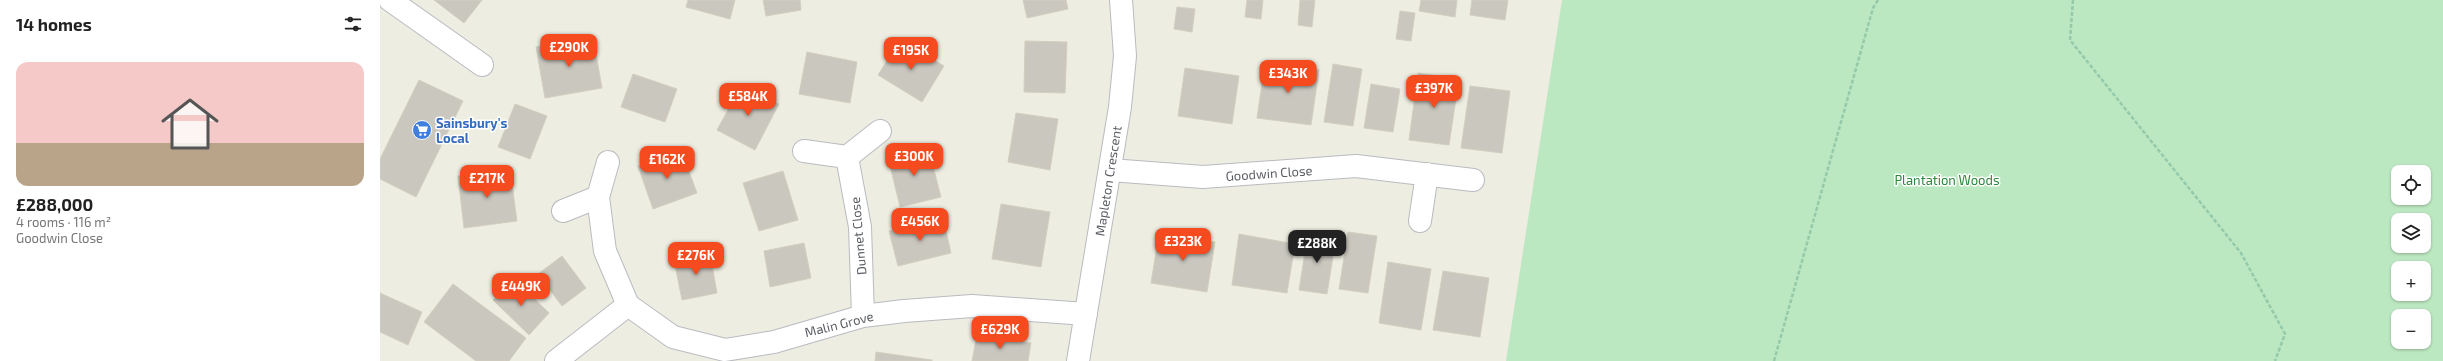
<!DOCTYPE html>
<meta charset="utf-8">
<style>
:root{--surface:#fff;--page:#f2f2f2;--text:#222;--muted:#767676;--line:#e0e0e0;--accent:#f64a1f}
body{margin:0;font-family:"Exo 2",sans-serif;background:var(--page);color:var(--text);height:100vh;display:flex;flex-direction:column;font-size:15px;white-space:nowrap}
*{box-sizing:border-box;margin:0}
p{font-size:13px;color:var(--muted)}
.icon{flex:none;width:22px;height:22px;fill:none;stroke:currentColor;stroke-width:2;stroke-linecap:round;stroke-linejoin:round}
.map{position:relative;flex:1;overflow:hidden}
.sheet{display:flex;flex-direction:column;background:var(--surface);width:380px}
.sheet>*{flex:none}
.tools{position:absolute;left:2011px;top:165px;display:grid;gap:8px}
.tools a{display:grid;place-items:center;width:40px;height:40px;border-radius:8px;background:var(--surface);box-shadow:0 1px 3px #0004;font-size:20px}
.price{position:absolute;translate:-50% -34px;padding:0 9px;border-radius:8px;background:var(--accent);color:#fff;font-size:13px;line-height:26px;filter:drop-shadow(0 1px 2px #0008)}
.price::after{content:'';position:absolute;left:50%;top:24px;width:12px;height:9px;margin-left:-6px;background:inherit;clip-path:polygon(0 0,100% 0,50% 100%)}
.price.on{background:#222;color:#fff}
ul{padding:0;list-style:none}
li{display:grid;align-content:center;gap:8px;height:212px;padding:0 16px}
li+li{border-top:1px solid var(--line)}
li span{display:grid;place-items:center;height:124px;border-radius:12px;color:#555}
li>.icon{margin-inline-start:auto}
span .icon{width:72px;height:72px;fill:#fffc;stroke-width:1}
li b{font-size:17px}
h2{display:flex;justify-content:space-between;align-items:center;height:48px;padding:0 16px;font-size:17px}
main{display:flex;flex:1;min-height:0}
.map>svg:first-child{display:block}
.green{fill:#bbe8c1;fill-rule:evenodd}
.building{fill:#c9c7be;stroke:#d3cfbf}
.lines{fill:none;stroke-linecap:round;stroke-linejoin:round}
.minor-casing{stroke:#b9bbc1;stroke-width:24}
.path{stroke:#94c9aa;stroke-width:2.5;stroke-dasharray:4 2;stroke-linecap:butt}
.minor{stroke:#fff;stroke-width:22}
.labels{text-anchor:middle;stroke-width:3;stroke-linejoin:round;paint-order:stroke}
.shop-label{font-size:13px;font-weight:bold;fill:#366cbe;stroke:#fff;text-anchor:start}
.street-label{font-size:13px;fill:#5a5d63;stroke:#fff}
.park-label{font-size:13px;fill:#2e863d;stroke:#fff}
</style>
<main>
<section class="sheet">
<h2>14 homes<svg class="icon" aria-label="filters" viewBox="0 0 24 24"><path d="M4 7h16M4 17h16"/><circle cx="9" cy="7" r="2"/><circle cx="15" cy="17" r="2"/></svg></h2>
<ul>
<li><span style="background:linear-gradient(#f6c9c9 65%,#b9a48a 0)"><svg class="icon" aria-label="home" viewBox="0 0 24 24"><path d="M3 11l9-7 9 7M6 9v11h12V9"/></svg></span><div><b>£288,000</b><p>4 rooms · 116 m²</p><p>Goodwin Close</p></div></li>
</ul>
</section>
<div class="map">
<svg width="2063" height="361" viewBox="0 0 2063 361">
<rect width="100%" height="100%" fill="#eeede1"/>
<path class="green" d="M 1182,0 L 2063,0 L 2063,361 L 1126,361 ZM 2018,172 L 2044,172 L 2044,198 L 2018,198 ZM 2018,220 L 2044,220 L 2044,246 L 2018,246 ZM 2018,268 L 2044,268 L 2044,294 L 2018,294 ZM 2018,316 L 2044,316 L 2044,342 L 2018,342 Z"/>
<path class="building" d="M 54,0 L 102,0 L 84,23 Z
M 308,0 L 355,0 L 350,19 L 306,7 Z
M 383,0 L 420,0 L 421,10 L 386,16 Z
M 643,0 L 686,0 L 688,9 L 647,18 Z
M 867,0 L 883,0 L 881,19 L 865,17 Z
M 920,0 L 935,0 L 932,27 L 918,25 Z
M 1041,0 L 1077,0 L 1075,17 L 1039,11 Z
M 1092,0 L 1128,0 L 1125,20 L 1090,15 Z
M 797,7 L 815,9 L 812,32 L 794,29 Z
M 1020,11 L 1035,13 L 1031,41 L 1016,39 Z
M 213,37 L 222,88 L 165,98 L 156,47 Z
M 520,40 L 564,66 L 542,102 L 498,75 Z
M 645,41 L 687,42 L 685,93 L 644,92 Z
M 427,52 L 477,62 L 470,103 L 419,94 Z
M 885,63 L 939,70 L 931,125 L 877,118 Z
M 953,64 L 982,69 L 973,126 L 944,122 Z
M 805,68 L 859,76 L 852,124 L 798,116 Z
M 1038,73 L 1079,79 L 1069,145 L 1029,140 Z
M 253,74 L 297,89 L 285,122 L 241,107 Z
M 39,80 L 83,101 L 36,197 L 0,179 L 0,159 Z
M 362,84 L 399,104 L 375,150 L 337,130 Z
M 991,84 L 1020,89 L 1013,132 L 984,128 Z
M 1090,86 L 1130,91 L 1122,153 L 1081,148 Z
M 135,104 L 167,116 L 150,159 L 118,147 Z
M 636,113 L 678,119 L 670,170 L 628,162 Z
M 548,147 L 561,197 L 520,207 L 508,157 Z
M 301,150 L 317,193 L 273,209 L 258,166 Z
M 130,170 L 137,221 L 84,228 L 78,176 Z
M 403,171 L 418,220 L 379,231 L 363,183 Z
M 621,204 L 670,212 L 661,267 L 612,259 Z
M 563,218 L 571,253 L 518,266 L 509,231 Z
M 968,232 L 997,236 L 988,293 L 959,289 Z
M 779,233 L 835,242 L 827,292 L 771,283 Z
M 928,233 L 956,238 L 947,294 L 919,290 Z
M 859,234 L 915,244 L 907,293 L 852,285 Z
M 424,243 L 431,278 L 390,287 L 384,251 Z
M 330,253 L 337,293 L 302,300 L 294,260 Z
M 182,256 L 206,288 L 182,306 L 158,274 Z
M 1008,262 L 1051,269 L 1041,330 L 999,323 Z
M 1063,271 L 1109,278 L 1100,337 L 1053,330 Z
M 134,279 L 169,313 L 149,335 L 113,300 Z
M 73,284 L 146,338 L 129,361 L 96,361 L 44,322 Z
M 0,293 L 42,312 L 28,345 L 0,332 Z
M 597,334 L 651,343 L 648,361 L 592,361 Z
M 496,352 L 552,360 L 552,361 L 495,361 Z"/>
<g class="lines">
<g class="minor-casing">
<path id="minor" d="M 10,0 L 102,65
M 424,151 L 467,157 L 500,131
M 467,157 L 480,227 L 483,316
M 228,162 L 218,197 L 225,251 L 248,305 L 293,337 L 345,350 L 394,342 L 483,316 L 524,311 L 592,306 L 706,314
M 730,170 L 823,177 L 976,166 L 1093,180
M 183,211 L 218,197
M 1040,221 L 1047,174
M 176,361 L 248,305
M 698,361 L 740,107 L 745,56 L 741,0"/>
</g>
<path class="path" d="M 1693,0 L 1690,40 L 1861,253 L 1905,334 L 1895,361
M 1394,361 L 1493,8 L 1498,0"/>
<use href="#minor" class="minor"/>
</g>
<defs>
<g id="supermarket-disc" transform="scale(1)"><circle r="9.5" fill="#3f7fe0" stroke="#fff"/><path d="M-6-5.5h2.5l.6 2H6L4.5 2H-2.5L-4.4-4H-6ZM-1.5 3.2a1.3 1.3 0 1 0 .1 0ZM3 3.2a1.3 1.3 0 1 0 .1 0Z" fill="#fff"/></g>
</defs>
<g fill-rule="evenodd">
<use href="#supermarket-disc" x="42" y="130"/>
</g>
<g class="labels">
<g class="shop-label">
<text x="56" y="128">Sainsbury's<tspan x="56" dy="15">Local</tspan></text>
</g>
<g class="street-label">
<text transform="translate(889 173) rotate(-4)" y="5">Goodwin Close</text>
<text transform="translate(728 181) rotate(-81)" y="5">Mapleton Crescent</text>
<text transform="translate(478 236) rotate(-95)" y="5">Dunnet Close</text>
<text transform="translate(459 324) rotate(-14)" y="5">Malin Grove</text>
</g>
<g class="park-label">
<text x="1567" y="185">Plantation Woods</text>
</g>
</g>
</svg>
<div class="tools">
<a><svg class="icon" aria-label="locate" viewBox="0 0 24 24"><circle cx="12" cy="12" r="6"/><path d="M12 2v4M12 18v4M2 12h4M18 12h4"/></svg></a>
<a><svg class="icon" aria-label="layers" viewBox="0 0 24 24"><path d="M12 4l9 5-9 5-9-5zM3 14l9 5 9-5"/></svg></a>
<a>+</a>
<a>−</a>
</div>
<b class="price" style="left:189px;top:68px">£290K</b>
<b class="price" style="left:531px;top:71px">£195K</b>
<b class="price" style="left:908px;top:94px">£343K</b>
<b class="price" style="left:1054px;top:109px">£397K</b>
<b class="price" style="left:368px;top:117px">£584K</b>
<b class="price" style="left:534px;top:177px">£300K</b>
<b class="price" style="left:287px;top:180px">£162K</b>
<b class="price" style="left:107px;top:199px">£217K</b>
<b class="price" style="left:540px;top:242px">£456K</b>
<b class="price" style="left:803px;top:262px">£323K</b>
<b class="price on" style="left:937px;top:264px">£288K</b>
<b class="price" style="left:316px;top:276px">£276K</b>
<b class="price" style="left:141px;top:307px">£449K</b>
<b class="price" style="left:620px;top:350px">£629K</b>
</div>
</main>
